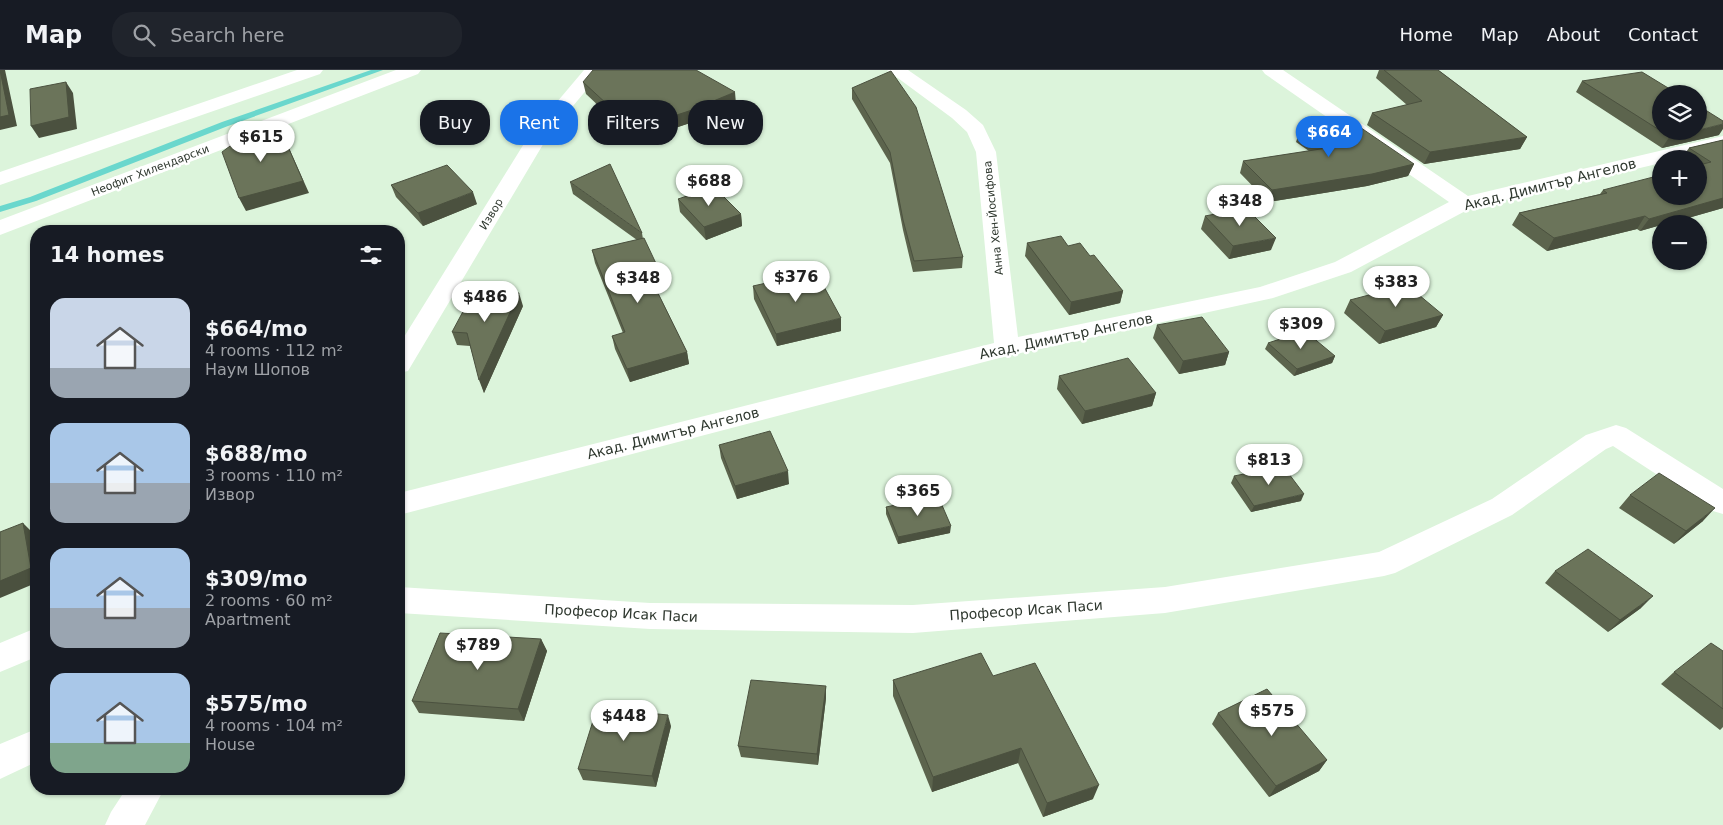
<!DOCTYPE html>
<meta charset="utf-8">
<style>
:root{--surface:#171b24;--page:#20242c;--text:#f1f3f6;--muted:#9ea1a6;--line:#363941;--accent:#1a73e8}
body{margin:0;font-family:"DejaVu Sans",sans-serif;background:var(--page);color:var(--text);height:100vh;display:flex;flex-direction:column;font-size:19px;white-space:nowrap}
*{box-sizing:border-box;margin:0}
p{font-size:16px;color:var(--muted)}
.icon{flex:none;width:28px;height:28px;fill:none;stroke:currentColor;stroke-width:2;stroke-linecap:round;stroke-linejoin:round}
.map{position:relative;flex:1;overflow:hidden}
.sheet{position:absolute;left:30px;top:155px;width:375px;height:570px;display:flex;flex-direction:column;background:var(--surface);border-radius:20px;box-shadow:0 1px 4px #0004}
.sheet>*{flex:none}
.banner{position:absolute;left:420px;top:30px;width:475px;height:45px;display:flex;gap:10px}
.fabs{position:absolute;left:1652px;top:15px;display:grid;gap:10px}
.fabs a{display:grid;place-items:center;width:55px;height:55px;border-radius:50%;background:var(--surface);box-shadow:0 1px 4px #0004;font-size:25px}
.price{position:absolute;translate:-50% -42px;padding:0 11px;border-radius:18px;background:#fff;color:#222;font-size:16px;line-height:32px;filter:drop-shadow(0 1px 2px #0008)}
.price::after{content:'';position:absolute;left:50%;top:30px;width:15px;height:11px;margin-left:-8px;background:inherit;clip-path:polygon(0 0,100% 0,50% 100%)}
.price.selected{background:var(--accent);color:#fff}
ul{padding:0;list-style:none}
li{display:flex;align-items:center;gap:15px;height:125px;padding:0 20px}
li span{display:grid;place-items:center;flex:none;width:140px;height:100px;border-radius:15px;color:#555}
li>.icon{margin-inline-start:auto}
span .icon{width:60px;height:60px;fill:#fffc;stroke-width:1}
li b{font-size:21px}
h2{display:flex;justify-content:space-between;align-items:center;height:60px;padding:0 20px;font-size:21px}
.chip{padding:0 18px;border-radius:20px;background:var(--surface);box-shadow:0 1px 4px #0004;font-size:18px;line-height:45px}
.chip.selected{background:var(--accent);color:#fff}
header{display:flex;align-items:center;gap:30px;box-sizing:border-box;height:70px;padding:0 25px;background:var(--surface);border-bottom:1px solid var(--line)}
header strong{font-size:24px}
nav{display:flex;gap:28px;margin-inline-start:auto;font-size:18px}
.search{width:350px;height:45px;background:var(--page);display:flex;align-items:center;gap:12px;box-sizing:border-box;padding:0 18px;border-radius:20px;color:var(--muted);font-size:19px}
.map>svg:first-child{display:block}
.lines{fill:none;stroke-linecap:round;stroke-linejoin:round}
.stream{fill:#6ad7cd;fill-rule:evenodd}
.minor{fill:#fff;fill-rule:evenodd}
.wall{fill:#5c644d}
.shaded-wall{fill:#4b513f}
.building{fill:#6b745a;stroke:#4b513f}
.labels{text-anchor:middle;stroke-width:5;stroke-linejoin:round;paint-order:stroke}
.far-street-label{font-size:11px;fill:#2f382f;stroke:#fff}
.street-label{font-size:14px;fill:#2f382f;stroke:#fff}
</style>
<header>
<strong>Map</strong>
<div class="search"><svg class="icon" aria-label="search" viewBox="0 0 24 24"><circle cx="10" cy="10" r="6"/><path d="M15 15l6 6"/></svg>Search here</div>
<nav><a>Home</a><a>Map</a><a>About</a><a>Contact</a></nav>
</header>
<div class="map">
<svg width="1723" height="755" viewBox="0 0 1723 755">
<rect width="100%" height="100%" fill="#dcf4db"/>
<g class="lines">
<path class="stream" d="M 371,0 L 383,0 L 228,56 L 36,131 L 0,142 L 0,136 L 30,127 L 222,52 Z"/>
<path class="minor" d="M 297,0 L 323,0 L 320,4 L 0,115 L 0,102 Z
M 396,0 L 421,0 L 418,4 L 0,165 L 0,150 Z
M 584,0 L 603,0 L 548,66 L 408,301 L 399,303 L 399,275 L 530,64 Z
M 887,0 L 908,0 L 966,40 L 983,55 L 996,82 L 1018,267 L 1260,217 L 1335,192 L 1449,132 L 1265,4 L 1262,0 L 1283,0 L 1468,126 L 1723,66 L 1723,78 L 1677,89 L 1661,89 L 1661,93 L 1471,138 L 1351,202 L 1273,228 L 1007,286 L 399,445 L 399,423 L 994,273 L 976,82 L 967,62 L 952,48 Z
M 1616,355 L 1626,358 L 1723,419 L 1723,444 L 1713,441 L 1613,376 L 1606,379 L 1512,445 L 1395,503 L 1384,506 L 1165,543 L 913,563 L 650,559 L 399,543 L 399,517 L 650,533 L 913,535 L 1165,517 L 1379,482 L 1492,429 L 1586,365 Z
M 36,558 L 36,587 L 0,602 L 0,573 Z
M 36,659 L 36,692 L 0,709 L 0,674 Z
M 126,719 L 164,719 L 145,755 L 105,755 L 111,742 Z"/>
</g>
<path class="wall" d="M 1379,0 L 1438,0 L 1527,67 L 1520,79 L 1424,94 L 1367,55 L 1372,43 L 1407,35 L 1376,8 Z
M 1582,11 L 1661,24 L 1661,61 L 1699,61 L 1719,65 L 1662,78 L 1576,22 Z
M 583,12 L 736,34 L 693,52 L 636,71 L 586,24 Z
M 852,18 L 963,187 L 962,198 L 913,202 L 903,160 L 890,93 L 852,29 Z
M 1300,60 L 1414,94 L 1408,106 L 1367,116 L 1268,132 L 1240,103 L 1243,91 L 1309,81 L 1296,72 Z
M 1723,70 L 1723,138 L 1667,154 L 1661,154 L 1661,155 L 1640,161 L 1637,159 L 1547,181 L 1512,155 L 1519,143 L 1600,124 L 1603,120 L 1699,126 L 1699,89 L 1681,89 L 1689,78 Z
M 570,112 L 642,163 L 643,169 L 663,217 L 656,219 L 687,282 L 689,294 L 630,312 L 615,279 L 612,266 L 623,263 L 595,193 L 592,180 L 637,170 L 573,124 Z
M 391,115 L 477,134 L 423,156 L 396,127 Z
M 678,129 L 741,144 L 742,156 L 706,170 L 680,142 Z
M 1205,146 L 1271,180 L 1229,189 L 1201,159 Z
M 1027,173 L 1068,176 L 1090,186 L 1123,221 L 1120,233 L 1069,245 L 1025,186 Z
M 753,216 L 841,261 L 777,276 L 754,229 Z
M 1350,230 L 1443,245 L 1436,257 L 1379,274 L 1344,243 Z
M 523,236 L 484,323 L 470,276 L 457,275 L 452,262 Z
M 1157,255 L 1229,282 L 1225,295 L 1179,304 L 1153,268 Z
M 1268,273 L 1335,286 L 1332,293 L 1294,306 L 1265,279 Z
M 1059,306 L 1156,323 L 1152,336 L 1082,354 L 1057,319 Z
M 719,375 L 789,414 L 737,429 L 721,388 Z
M 1234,406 L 1301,431 L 1251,442 L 1231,413 Z
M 1630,425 L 1703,451 L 1674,474 L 1619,438 Z
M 886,437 L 950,463 L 898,474 L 886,444 Z
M 1555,501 L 1641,538 L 1608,562 L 1545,513 Z
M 541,569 L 547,581 L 524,651 L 419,643 L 412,631 Z
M 1723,581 L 1723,657 L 1720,660 L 1661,614 L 1674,602 Z
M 993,606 L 1093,729 L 1043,747 L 1018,693 L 932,722 L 893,626 L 893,610 Z
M 826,616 L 826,628 L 818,695 L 741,687 L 738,676 Z
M 1218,643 L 1327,690 L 1319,701 L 1269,727 L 1212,654 Z
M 671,656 L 656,717 L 583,710 L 578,699 Z"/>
<path class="shaded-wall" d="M 0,0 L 5,0 L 17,56 L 0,60 Z
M 66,12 L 73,23 L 77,59 L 39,68 L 31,56 Z
M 735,22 L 736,34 L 693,52 L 636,71 L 634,59 Z
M 1723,54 L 1723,59 L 1719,65 L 1662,78 L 1670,66 L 1692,61 L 1699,61 L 1699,60 Z
M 279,56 L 309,123 L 246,141 L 239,128 Z
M 1527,67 L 1520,79 L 1424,94 L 1430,82 Z
M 1414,94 L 1408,106 L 1367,116 L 1268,132 L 1272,120 Z
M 473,122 L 477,134 L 423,156 L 418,143 Z
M 1723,128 L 1723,138 L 1667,154 L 1661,154 L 1661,155 L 1640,161 L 1649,149 Z
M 741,144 L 742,156 L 706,170 L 704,157 Z
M 1645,146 L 1637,159 L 1547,181 L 1554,168 Z
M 1276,168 L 1271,180 L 1229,189 L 1233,176 Z
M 661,204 L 663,217 L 652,220 L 650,207 Z
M 1123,221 L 1120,233 L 1069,245 L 1071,232 Z
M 519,223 L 523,236 L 484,323 L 479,310 Z
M 1443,245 L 1436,257 L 1379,274 L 1385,261 Z
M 841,248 L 841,261 L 777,276 L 776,264 Z
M 687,282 L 689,294 L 630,312 L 627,299 Z
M 1229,282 L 1225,295 L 1179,304 L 1183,291 Z
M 1335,286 L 1332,293 L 1294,306 L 1297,299 Z
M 1156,323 L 1152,336 L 1082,354 L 1085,341 Z
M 788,401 L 789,414 L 737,429 L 735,416 Z
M 1304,424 L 1301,431 L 1251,442 L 1254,436 Z
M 1715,438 L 1703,451 L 1674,474 L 1686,461 Z
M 23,453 L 36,466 L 36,513 L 0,528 L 0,511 Z
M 951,456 L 950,463 L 898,474 L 898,467 Z
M 1653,526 L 1641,538 L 1608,562 L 1620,550 Z
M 541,569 L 547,581 L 524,651 L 518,639 Z
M 826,616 L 826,628 L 818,695 L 817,684 Z
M 668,645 L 671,656 L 656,717 L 652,706 Z
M 1021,678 L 1018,693 L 932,722 L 933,707 Z
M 1327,690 L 1319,701 L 1269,727 L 1276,716 Z
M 1099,715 L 1093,729 L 1043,747 L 1047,733 Z"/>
<path class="building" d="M 0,0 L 9,45 L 0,47 Z
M 593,0 L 696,0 L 735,22 L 692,40 L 634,59 L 583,12 Z
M 1384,0 L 1438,0 L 1527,67 L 1430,82 L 1372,43 L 1422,31 Z
M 891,1 L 916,37 L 963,187 L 914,191 L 903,150 L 890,82 L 852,18 Z
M 1642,2 L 1678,24 L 1661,24 L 1661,61 L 1582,11 Z
M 66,12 L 69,47 L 31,56 L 30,19 Z
M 1699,36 L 1723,51 L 1723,54 L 1699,60 Z
M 1348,49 L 1414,94 L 1372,104 L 1272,120 L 1243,91 L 1327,78 L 1300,60 Z
M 279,56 L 303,111 L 239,128 L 222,82 L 245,65 Z
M 1662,61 L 1692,61 L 1670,66 Z
M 1723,70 L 1723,128 L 1649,149 L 1645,146 L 1554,168 L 1519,143 L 1607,123 L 1603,120 L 1661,105 L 1661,126 L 1699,126 L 1699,95 L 1711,92 L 1689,78 Z
M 610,94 L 642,163 L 570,112 Z
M 447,95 L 473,122 L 418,143 L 391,115 Z
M 714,117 L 741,144 L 704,157 L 678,129 Z
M 1246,138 L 1276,168 L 1233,176 L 1205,146 Z
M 1061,166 L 1068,176 L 1080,173 L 1090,186 L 1094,185 L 1123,221 L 1071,232 L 1027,173 Z
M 644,168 L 661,204 L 650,207 L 687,282 L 627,299 L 612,266 L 625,262 L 592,180 Z
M 816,202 L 841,248 L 776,264 L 753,216 Z
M 1407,215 L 1443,245 L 1385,261 L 1350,230 Z
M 474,221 L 519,223 L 479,310 L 467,263 L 452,262 Z
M 1202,247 L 1229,282 L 1183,291 L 1157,255 Z
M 1305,261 L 1335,286 L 1297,299 L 1268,273 Z
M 1128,288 L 1156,323 L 1085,341 L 1059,306 Z
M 770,361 L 788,401 L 735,416 L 719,375 Z
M 1283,396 L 1304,424 L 1254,436 L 1234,406 Z
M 1659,403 L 1715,438 L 1686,461 L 1630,425 Z
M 938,426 L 951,456 L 898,467 L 886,437 Z
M 23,453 L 31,498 L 0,511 L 0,462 Z
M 1588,479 L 1653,526 L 1620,550 L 1555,501 Z
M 440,563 L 541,569 L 518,639 L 412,631 Z
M 1711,573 L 1723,581 L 1723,639 L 1674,602 Z
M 981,583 L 993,606 L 1035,593 L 1099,715 L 1047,733 L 1021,678 L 933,707 L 893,610 Z
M 751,610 L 826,616 L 817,684 L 738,676 Z
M 1267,619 L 1327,690 L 1276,716 L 1218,643 Z
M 597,638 L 668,645 L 652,706 L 578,699 Z"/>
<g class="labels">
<g class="far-street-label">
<text transform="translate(150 100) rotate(-21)" y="4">Неофит Хилендарски</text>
<text transform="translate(491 144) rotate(-59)" y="4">Извор</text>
<text transform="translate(993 148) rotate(-96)" y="4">Анна Хен-Йосифова</text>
</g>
<g class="street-label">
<text transform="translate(1550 114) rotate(-14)" y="5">Акад. Димитър Ангелов</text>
<text transform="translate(1066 266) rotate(-12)" y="5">Акад. Димитър Ангелов</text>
<text transform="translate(673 363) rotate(-14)" y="5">Акад. Димитър Ангелов</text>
<text transform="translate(1026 540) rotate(-4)" y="5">Професор Исак Паси</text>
<text transform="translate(621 543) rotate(3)" y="5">Професор Исак Паси</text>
</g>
</g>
</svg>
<div class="fabs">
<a><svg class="icon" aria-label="layers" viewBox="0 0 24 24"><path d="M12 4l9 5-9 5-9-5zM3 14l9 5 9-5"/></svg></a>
<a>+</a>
<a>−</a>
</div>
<b class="price selected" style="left:1329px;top:88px">$664</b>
<b class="price" style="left:261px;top:93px">$615</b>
<b class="price" style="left:709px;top:137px">$688</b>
<b class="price" style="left:1240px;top:157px">$348</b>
<b class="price" style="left:796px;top:233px">$376</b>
<b class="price" style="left:638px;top:234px">$348</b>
<b class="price" style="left:1396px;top:238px">$383</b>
<b class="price" style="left:485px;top:253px">$486</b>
<b class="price" style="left:1301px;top:280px">$309</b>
<b class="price" style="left:1269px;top:416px">$813</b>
<b class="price" style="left:918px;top:447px">$365</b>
<b class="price" style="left:478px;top:601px">$789</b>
<b class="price" style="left:1272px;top:667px">$575</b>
<b class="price" style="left:624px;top:672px">$448</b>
<div class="banner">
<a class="chip">Buy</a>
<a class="chip selected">Rent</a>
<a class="chip">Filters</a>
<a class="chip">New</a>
</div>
<section class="sheet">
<h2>14 homes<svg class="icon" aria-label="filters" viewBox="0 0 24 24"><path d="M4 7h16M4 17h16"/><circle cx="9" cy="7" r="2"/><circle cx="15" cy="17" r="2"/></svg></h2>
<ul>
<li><span style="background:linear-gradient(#c9d6e8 70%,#9aa5b1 0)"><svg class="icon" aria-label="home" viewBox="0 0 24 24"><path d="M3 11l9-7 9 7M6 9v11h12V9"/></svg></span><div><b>$664/mo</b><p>4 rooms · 112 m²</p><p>Наум Шопов</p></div></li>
<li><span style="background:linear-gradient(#a9c7e8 60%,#9aa5b1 0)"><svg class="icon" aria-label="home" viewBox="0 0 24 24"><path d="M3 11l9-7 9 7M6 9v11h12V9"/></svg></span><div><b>$688/mo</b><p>3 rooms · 110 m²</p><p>Извор</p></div></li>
<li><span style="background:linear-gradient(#a9c7e8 60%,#9aa5b1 0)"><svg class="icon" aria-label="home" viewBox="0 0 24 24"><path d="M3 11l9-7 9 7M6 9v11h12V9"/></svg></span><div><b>$309/mo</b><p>2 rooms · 60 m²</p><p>Apartment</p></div></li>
<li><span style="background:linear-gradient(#a9c7e8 70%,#7fa58c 0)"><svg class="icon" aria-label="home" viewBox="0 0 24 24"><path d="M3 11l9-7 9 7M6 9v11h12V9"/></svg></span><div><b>$575/mo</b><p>4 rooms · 104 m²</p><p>House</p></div></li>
</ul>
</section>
</div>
